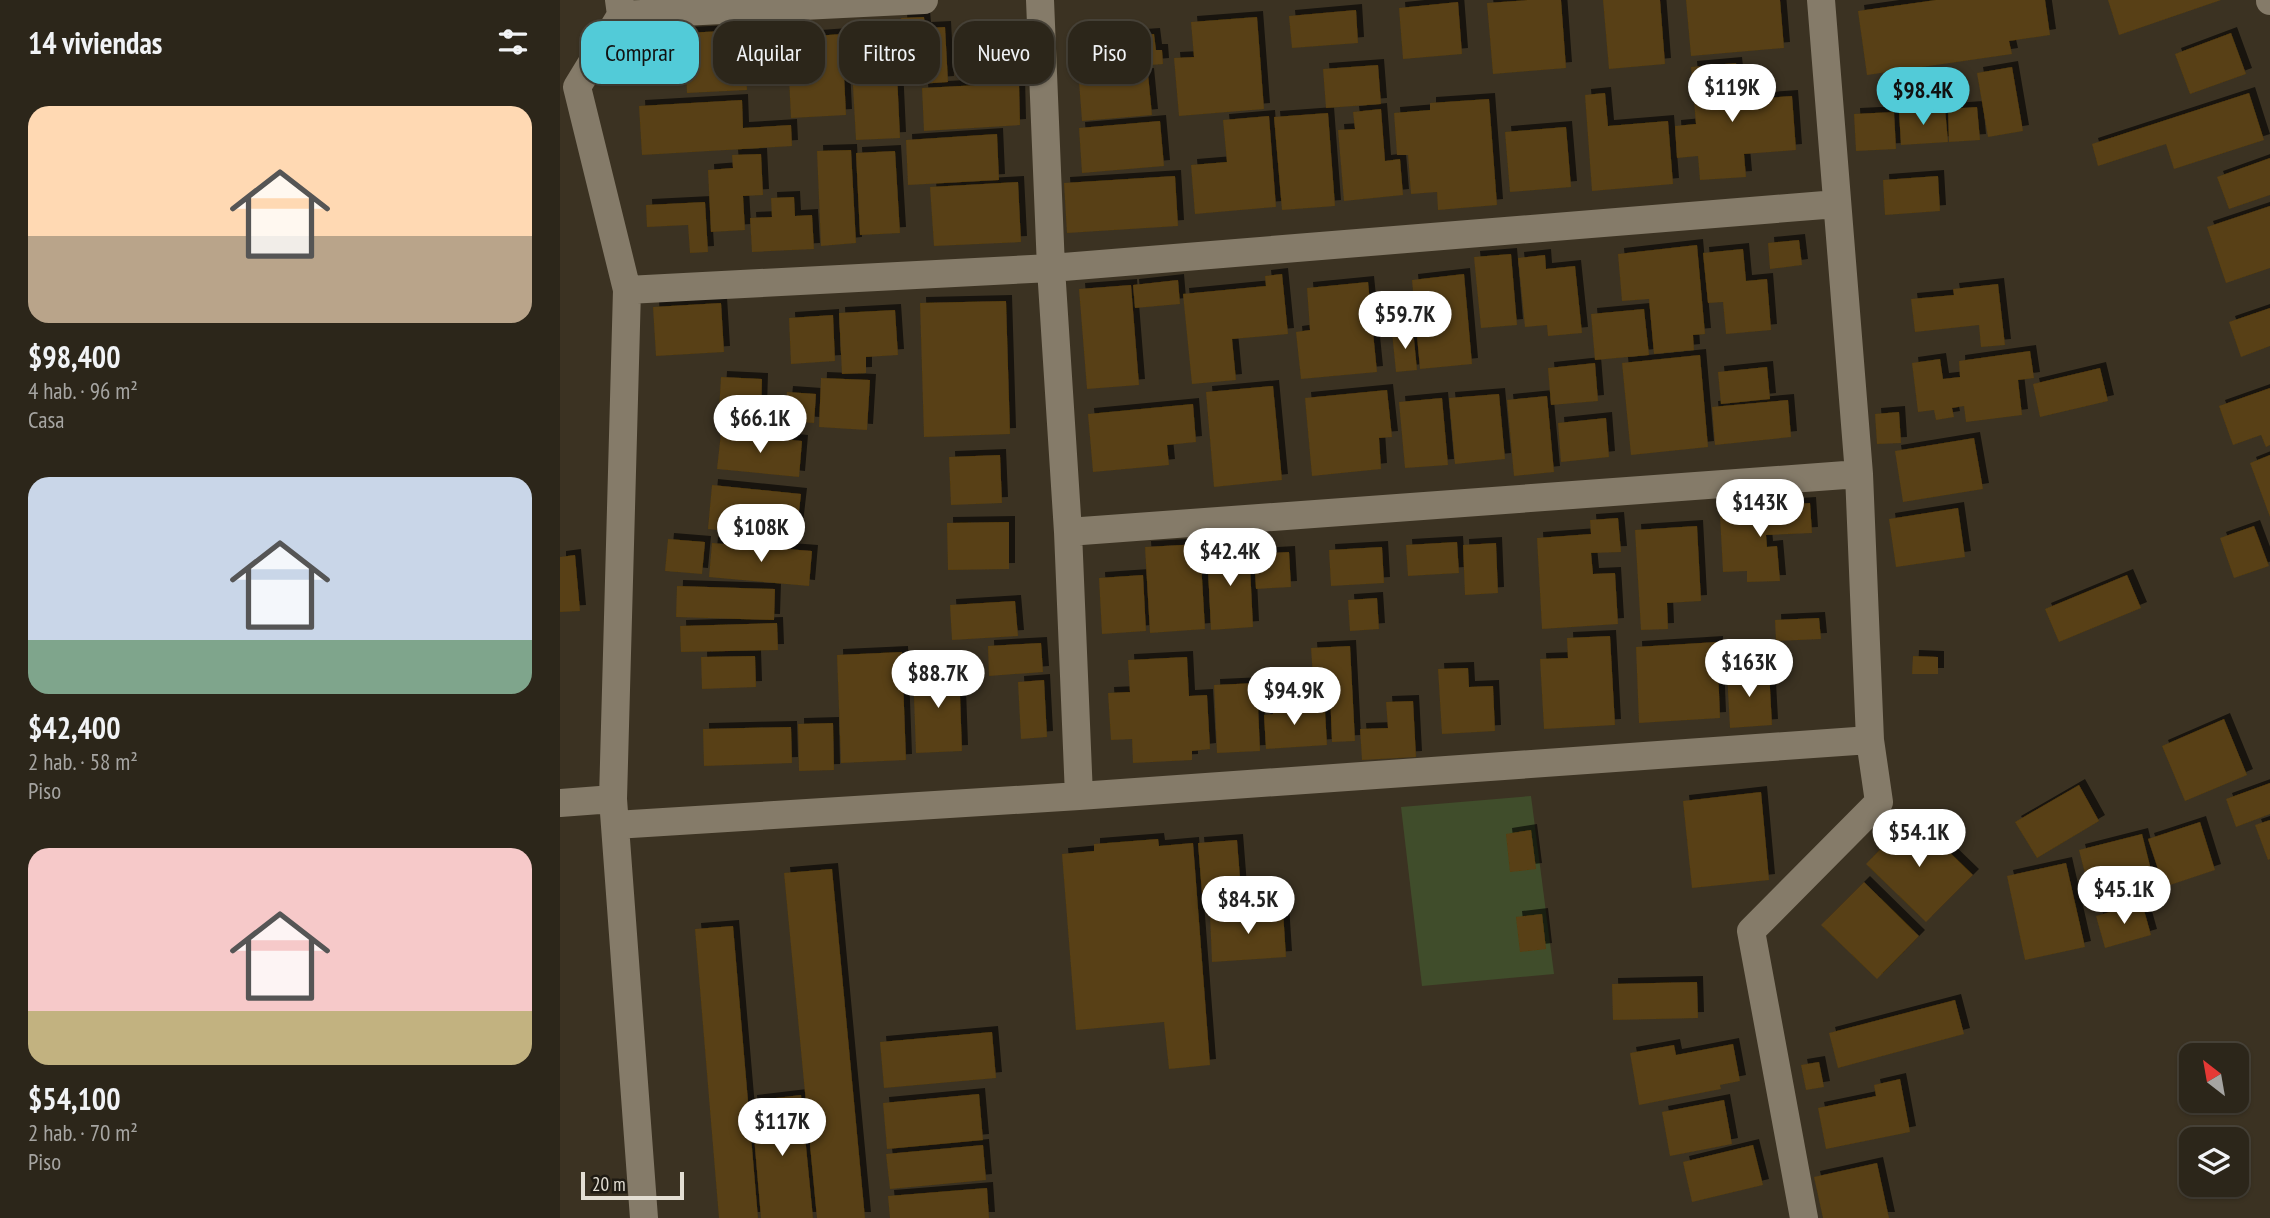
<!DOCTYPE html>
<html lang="es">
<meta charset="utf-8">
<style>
:root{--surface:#2c261a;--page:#383227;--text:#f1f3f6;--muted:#a6a5a2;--line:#484339;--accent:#52cbd8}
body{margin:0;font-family:"PT Sans Narrow",sans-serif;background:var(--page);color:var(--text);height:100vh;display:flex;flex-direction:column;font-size:26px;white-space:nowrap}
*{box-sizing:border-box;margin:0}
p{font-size:23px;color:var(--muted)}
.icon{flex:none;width:38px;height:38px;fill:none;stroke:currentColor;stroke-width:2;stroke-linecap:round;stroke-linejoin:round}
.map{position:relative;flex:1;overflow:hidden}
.panel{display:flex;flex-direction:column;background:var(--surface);width:560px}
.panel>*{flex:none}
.guide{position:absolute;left:21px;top:21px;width:665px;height:63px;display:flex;gap:14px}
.needle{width:46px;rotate:329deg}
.controls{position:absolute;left:1619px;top:1043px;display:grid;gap:14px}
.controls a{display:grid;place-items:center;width:70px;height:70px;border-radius:14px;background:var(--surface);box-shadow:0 2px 5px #0004,0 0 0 2px var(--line);font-size:35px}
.scale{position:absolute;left:21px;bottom:18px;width:103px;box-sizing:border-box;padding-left:7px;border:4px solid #e3ded3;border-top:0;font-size:19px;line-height:24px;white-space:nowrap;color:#e3ded3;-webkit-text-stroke:5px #1f1b13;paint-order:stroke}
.price{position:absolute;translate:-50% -60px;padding:0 16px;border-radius:24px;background:#fff;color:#222;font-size:23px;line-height:46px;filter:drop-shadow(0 2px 4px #0008)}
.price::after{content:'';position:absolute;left:50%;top:42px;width:21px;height:16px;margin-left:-10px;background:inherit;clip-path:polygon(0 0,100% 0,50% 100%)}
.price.active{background:var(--accent);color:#111}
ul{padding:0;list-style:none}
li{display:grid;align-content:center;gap:14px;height:371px;padding:0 28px}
li span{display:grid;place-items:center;height:217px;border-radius:21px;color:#555}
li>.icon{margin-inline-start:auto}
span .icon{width:126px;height:126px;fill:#fffc;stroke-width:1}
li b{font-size:30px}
h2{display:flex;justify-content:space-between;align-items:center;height:84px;padding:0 28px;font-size:30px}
.tag{padding:0 24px;border-radius:21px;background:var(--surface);box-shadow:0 2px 5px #0004,0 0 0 2px var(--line);font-size:24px;line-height:63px}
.tag.active{background:var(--accent);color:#111}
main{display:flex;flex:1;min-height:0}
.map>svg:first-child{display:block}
.green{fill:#404d2b}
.building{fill:#583f12;filter:url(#shadow)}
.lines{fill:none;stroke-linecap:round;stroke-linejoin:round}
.street{stroke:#857b69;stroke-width:28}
</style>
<main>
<section class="panel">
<h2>14 viviendas<svg class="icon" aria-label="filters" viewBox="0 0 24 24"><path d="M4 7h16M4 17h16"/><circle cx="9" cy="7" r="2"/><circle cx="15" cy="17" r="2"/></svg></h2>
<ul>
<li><span style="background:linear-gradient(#ffd9b3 60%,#b9a48a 0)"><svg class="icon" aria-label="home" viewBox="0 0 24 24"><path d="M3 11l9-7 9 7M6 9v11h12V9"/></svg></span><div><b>$98,400</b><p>4 hab. · 96 m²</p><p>Casa</p></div></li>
<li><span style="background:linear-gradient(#c9d6e8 75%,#7fa58c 0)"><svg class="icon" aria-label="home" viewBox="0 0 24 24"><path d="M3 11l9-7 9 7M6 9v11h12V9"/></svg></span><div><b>$42,400</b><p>2 hab. · 58 m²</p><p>Piso</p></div></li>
<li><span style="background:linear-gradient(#f6c9c9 75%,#c2b280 0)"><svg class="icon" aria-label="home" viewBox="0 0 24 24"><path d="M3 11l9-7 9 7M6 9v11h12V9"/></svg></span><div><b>$54,100</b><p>2 hab. · 70 m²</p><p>Piso</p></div></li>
</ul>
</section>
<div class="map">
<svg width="1710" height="1218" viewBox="0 0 1710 1218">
<defs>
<filter id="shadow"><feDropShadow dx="6" dy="-6" stdDeviation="0" flood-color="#0009"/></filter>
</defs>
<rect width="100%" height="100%" fill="#3b3222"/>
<path class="green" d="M 971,796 L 994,974 L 862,986 L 841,807 Z"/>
<path class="building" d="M 968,0 L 1001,0 L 1006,68 L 933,74 L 927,3 Z
M 1043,0 L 1100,0 L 1105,64 L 1049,69 Z
M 1126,0 L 1220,0 L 1224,48 L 1131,56 Z
M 1376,0 L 1485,0 L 1490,35 L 1449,41 L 1452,54 L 1307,75 L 1298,11 Z
M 1548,0 L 1661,0 L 1559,35 Z
M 898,2 L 902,54 L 843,59 L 839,8 Z
M 796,10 L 798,43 L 732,48 L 729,16 Z
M 364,17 L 365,28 L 385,27 L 388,82 L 344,85 L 341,18 Z
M 697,17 L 704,109 L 619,116 L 614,58 L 634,57 L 631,22 Z
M 184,30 L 187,90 L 127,93 L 124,33 Z
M 335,30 L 340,138 L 296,140 L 290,33 Z
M 416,31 L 417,47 L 453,45 L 455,74 L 402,77 L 400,32 Z
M 1671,33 L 1686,74 L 1630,94 L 1615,54 Z
M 282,34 L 286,115 L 231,118 L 227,38 Z
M 594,34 L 596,50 L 602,50 L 603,64 L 567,67 L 565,36 Z
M 543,41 L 546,77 L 588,74 L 592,115 L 522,121 L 516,43 Z
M 1176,63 L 1180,100 L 1232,96 L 1236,150 L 1184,154 L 1186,177 L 1140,180 L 1138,156 L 1117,158 L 1115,126 L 1136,124 L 1131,67 Z
M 818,65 L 821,104 L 766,108 L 763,69 Z
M 1452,67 L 1463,131 L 1428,137 L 1417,73 Z
M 459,83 L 460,125 L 364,131 L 362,88 Z
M 1045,93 L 1048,126 L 1108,121 L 1113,184 L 1032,191 L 1025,95 Z
M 1689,93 L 1704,140 L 1614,169 L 1606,144 L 1538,166 L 1532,144 Z
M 929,99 L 937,205 L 878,210 L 877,192 L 851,194 L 848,155 L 837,155 L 834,113 L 870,110 L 870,103 Z
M 182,100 L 183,128 L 231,125 L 232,146 L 82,155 L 79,106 Z
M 1417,107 L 1420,140 L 1389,142 L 1388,109 Z
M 1385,108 L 1388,142 L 1341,145 L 1339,112 Z
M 821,109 L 825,161 L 840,159 L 843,195 L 784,201 L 778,130 L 795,129 L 793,112 Z
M 1334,112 L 1336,149 L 1296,151 L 1294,114 Z
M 768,113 L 775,206 L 722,210 L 714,117 Z
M 709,116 L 716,207 L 635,214 L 631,165 L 667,162 L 663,120 Z
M 600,121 L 604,166 L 522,173 L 519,128 Z
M 1006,127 L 1011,187 L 950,192 L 945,132 Z
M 437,134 L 439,180 L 348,185 L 346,140 Z
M 291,150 L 296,243 L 261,246 L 257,151 Z
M 335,151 L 340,233 L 300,235 L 296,153 Z
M 201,154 L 203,195 L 183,196 L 185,230 L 151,232 L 148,170 L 173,168 L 172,155 Z
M 1710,158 L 1710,195 L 1669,209 L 1657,177 Z
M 615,176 L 618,226 L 507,233 L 504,183 Z
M 1378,176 L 1380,211 L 1325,215 L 1323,180 Z
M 458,182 L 461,242 L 374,246 L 370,187 Z
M 234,197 L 235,216 L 252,215 L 254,249 L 192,252 L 190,218 L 212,217 L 211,198 Z
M 145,202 L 148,252 L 130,253 L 128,225 L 87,227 L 86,205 Z
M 1710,206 L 1710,268 L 1666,283 L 1647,227 Z
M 1239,240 L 1242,265 L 1210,269 L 1208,243 Z
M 1137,245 L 1145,334 L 1133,335 L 1134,350 L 1094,354 L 1089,299 L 1062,301 L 1058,254 Z
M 1183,249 L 1186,281 L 1207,279 L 1211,330 L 1166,334 L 1163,302 L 1148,303 L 1143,253 Z
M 951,254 L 957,325 L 921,328 L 914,257 Z
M 985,255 L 986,269 L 1015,266 L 1022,333 L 988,336 L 987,325 L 965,327 L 958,258 Z
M 722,274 L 728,334 L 672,339 L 676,380 L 632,384 L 623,294 L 706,286 L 705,276 Z
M 904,274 L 912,364 L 860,369 L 852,280 Z
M 618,280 L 620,304 L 575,308 L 573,285 Z
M 808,282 L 817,372 L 741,379 L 736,332 L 750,330 L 747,288 Z
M 1438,284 L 1445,345 L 1421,347 L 1419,325 L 1355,332 L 1351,299 L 1394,295 L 1393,289 Z
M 571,285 L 579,385 L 527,389 L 519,289 Z
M 446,301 L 450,434 L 364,437 L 360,303 Z
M 161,303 L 164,352 L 96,356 L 93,307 Z
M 1710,308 L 1710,346 L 1681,357 L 1669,322 Z
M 1084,309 L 1089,355 L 1035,360 L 1031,314 Z
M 335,310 L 338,355 L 306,357 L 306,373 L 282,374 L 279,313 Z
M 273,315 L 275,361 L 231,364 L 229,318 Z
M 853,329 L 857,370 L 836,372 L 832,332 Z
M 1470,351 L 1474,378 L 1458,380 L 1462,415 L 1406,422 L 1404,406 L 1392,408 L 1394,417 L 1376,420 L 1374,410 L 1358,412 L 1352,363 L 1380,359 L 1383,379 L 1400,377 L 1399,361 Z
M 1140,355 L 1148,447 L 1071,455 L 1062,363 Z
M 1035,363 L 1038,401 L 991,405 L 988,368 Z
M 1207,367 L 1210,399 L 1161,404 L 1158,372 Z
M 1540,368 L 1548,401 L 1480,417 L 1473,384 Z
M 161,377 L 202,379 L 201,413 L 159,411 Z
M 261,378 L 310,380 L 307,430 L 259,427 Z
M 713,386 L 722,480 L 654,487 L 646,392 Z
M 1710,388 L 1710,445 L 1706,447 L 1701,435 L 1673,445 L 1659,406 Z
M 827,390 L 832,437 L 819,438 L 821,469 L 752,476 L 745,398 Z
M 227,392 L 256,394 L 254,423 L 224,421 Z
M 939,394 L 945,459 L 895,464 L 889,398 Z
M 987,396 L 994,472 L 954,476 L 947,400 Z
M 882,398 L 888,465 L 845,468 L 839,402 Z
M 1228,400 L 1231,437 L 1155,445 L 1152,407 Z
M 633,404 L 636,442 L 607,445 L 609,465 L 533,472 L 528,414 Z
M 1339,412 L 1341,443 L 1317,444 L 1315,414 Z
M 1046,418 L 1049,457 L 1001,462 L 998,423 Z
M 161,433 L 242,441 L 239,477 L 157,469 Z
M 1414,438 L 1423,489 L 1343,502 L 1335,451 Z
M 440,455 L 442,503 L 391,505 L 389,457 Z
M 1710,455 L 1710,517 L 1690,463 Z
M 152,485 L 241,494 L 236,538 L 148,529 Z
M 1250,503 L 1252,533 L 1206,535 L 1207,547 L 1217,546 L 1220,581 L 1187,582 L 1187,571 L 1163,572 L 1160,516 L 1205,514 L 1205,506 Z
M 1398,508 L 1405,557 L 1336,567 L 1329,519 Z
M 1058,518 L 1061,552 L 1031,553 L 1033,574 L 1055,573 L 1058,624 L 982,629 L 977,538 L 1031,534 L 1030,520 Z
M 449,522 L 449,569 L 388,570 L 387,523 Z
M 1137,526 L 1141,601 L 1107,603 L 1108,629 L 1081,630 L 1075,530 Z
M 1694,526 L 1709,566 L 1674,578 L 1660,538 Z
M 108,539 L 145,542 L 142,574 L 105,571 Z
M 897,542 L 899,573 L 848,576 L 846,545 Z
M 152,543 L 252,551 L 249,586 L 149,577 Z
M 936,543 L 938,593 L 905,595 L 903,545 Z
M 640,544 L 645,629 L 590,633 L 585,547 Z
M 689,546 L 693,627 L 651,630 L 647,548 Z
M 822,547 L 824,583 L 771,586 L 769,550 Z
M 729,552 L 731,587 L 696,589 L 694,554 Z
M 15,555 L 20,611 L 0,612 L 0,557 Z
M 583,575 L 586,631 L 542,634 L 539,578 Z
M 1567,575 L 1581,608 L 1499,642 L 1485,609 Z
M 117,586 L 215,589 L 214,620 L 116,617 Z
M 817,598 L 819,629 L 790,631 L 788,600 Z
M 455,601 L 458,636 L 392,640 L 390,605 Z
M 1259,618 L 1261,639 L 1216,641 L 1215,620 Z
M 217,623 L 218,650 L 121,652 L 120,626 Z
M 1050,636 L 1055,725 L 984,729 L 980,659 L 1008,658 L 1007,638 Z
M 1157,642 L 1160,718 L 1079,723 L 1076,647 Z
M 481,643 L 483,672 L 429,676 L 428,646 Z
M 790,646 L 795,741 L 772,742 L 770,691 L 754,692 L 751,648 Z
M 342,652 L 346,760 L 281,763 L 277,655 Z
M 195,656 L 196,687 L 142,689 L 141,657 Z
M 1353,656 L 1378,657 L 1378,674 L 1352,674 Z
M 627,657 L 629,696 L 647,695 L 650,749 L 632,751 L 632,760 L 573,763 L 572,739 L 551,740 L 548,693 L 570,692 L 568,660 Z
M 399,667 L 402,751 L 356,753 L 353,669 Z
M 908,668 L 909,687 L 933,686 L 935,731 L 882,734 L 878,669 Z
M 1209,670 L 1212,725 L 1170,728 L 1167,672 Z
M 484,680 L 487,737 L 461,739 L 458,682 Z
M 697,683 L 700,751 L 657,753 L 654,685 Z
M 731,697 L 732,713 L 765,711 L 767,745 L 706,749 L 704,715 L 713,714 L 712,698 Z
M 853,701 L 856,757 L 802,760 L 800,729 L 828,728 L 826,702 Z
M 1664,719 L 1687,775 L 1625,801 L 1602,746 Z
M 273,723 L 274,770 L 239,771 L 238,724 Z
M 231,727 L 232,763 L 144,766 L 143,729 Z
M 1710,783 L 1710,814 L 1676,827 L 1666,799 Z
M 1519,785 L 1539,821 L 1477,858 L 1455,822 Z
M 1201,792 L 1209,880 L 1132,888 L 1123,801 Z
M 1352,816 L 1413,875 L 1366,922 L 1306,864 Z
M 1710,820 L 1710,859 L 1708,860 L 1695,825 Z
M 1640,822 L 1655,870 L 1604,887 L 1588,839 Z
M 971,830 L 976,869 L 950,872 L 946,834 Z
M 1582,834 L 1593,878 L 1577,882 L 1581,897 L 1534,909 L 1519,850 Z
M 598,839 L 599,846 L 633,843 L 650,1065 L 609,1069 L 604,1022 L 516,1030 L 502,854 L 534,851 L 534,844 Z
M 677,840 L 681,891 L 642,894 L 638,843 Z
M 1506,863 L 1525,947 L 1465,960 L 1447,876 Z
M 272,869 L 305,1218 L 257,1218 L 224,873 Z
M 1304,882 L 1359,936 L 1317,979 L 1261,925 Z
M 1582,903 L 1591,935 L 1545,948 L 1536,916 Z
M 723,911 L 726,957 L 652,962 L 650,915 Z
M 982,914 L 986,949 L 960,952 L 956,917 Z
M 173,926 L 198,1218 L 159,1218 L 135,929 Z
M 1137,982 L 1138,1018 L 1053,1020 L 1052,984 Z
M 1395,1000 L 1404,1034 L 1278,1068 L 1269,1033 Z
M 432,1032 L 436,1078 L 324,1088 L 320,1042 Z
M 1173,1044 L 1180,1081 L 1160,1085 L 1161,1089 L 1079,1105 L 1070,1053 L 1114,1045 L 1116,1055 Z
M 1259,1062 L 1264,1087 L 1246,1090 L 1241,1065 Z
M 1340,1079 L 1350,1132 L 1266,1149 L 1258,1108 L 1316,1096 L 1314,1085 Z
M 419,1094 L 423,1140 L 327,1149 L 323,1103 Z
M 241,1095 L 253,1218 L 201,1218 L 191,1101 Z
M 1164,1100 L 1172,1144 L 1110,1156 L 1102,1112 Z
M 423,1145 L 426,1180 L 330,1189 L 326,1154 Z
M 1193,1145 L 1203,1185 L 1132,1202 L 1123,1162 Z
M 1317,1163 L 1329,1218 L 1263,1218 L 1254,1177 Z
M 427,1188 L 429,1218 L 330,1218 L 328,1196 Z"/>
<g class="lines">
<path class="street" d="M 59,0 L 61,15 L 17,87 L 67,290 L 53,799 L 84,1218
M 480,0 L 491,268 L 508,532 L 519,796
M 1710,0 L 1710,1
M 61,15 L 364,0
M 67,290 L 491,268 L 1277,204
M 508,532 L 1299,474
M 0,803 L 53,799
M 55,825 L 519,796 L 1310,740
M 1244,1218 L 1191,931 L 1319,802 L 1310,740 L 1299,474 L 1261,0"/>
</g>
</svg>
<div class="controls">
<a><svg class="needle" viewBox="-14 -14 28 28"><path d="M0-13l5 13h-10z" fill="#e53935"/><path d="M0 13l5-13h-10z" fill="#a6a5a2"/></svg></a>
<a><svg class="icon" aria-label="layers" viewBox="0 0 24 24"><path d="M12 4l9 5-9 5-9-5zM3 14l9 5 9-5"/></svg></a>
</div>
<div class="scale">20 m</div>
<b class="price" style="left:1172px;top:124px">$119K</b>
<b class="price active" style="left:1363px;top:127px">$98.4K</b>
<b class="price" style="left:845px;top:351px">$59.7K</b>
<b class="price" style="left:200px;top:455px">$66.1K</b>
<b class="price" style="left:1200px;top:539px">$143K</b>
<b class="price" style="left:201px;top:564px">$108K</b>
<b class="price" style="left:670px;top:588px">$42.4K</b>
<b class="price" style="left:1189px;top:699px">$163K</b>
<b class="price" style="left:378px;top:710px">$88.7K</b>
<b class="price" style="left:734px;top:727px">$94.9K</b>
<b class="price" style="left:1359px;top:869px">$54.1K</b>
<b class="price" style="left:1564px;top:926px">$45.1K</b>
<b class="price" style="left:688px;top:936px">$84.5K</b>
<b class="price" style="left:222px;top:1158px">$117K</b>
<div class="guide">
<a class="tag active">Comprar</a>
<a class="tag">Alquilar</a>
<a class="tag">Filtros</a>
<a class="tag">Nuevo</a>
<a class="tag">Piso</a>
</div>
</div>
</main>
